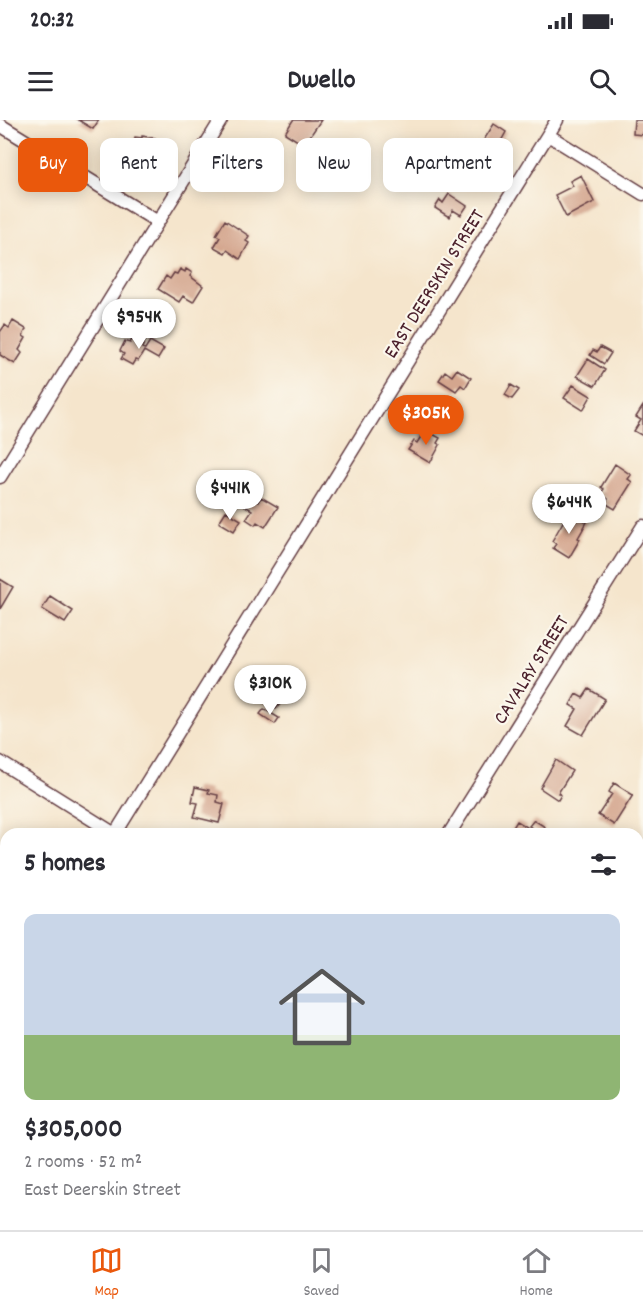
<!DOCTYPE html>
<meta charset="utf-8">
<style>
:root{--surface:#fff;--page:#f2f2f3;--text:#2b2b33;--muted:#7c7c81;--line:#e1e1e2;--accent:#ea580c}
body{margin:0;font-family:Dekko,sans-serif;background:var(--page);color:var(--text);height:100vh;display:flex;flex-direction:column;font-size:22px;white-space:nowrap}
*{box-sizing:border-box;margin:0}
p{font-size:20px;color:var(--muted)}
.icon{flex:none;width:33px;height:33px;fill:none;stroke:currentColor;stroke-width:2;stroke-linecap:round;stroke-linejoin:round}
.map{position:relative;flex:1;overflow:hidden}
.side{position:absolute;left:0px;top:708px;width:644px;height:402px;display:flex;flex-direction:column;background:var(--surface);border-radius:18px 18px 0 0;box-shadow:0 3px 15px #0003}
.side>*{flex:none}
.guide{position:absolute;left:18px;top:18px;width:608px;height:54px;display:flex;gap:12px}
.price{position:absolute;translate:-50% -51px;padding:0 14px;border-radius:21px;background:#fff;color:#222;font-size:20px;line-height:39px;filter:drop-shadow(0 2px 3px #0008)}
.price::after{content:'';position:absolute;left:50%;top:36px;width:18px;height:14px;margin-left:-9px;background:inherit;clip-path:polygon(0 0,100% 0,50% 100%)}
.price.on{background:var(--accent);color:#fff}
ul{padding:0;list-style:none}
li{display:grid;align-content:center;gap:12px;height:318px;padding:0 24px}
li span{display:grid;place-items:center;height:186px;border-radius:12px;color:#555}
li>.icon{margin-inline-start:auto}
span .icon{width:108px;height:108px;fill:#fffc;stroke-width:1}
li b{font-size:26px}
h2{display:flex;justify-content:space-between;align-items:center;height:72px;padding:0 24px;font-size:26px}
.pill{padding:0 21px;border-radius:12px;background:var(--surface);box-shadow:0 3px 15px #0003;font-size:21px;line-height:54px}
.pill.on{background:var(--accent);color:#fff}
.status{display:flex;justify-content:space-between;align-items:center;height:42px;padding:0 30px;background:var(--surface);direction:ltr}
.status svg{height:16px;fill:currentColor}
header{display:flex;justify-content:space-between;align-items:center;height:78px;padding:0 24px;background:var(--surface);font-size:27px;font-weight:700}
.tab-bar{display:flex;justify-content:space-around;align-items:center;height:84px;border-top:2px solid var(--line);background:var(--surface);font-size:16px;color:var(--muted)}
.tab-bar a{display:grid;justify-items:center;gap:3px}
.tab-bar .on{color:var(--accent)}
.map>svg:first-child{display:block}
.green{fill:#b7d075;stroke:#807850;stroke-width:1.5}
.building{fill:#d4a68e}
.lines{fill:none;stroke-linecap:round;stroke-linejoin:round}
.minor-casing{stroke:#643d43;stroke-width:15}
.minor{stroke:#fff;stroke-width:12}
.labels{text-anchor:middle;stroke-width:4.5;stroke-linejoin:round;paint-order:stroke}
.street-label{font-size:20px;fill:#4a1f2b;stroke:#fbf7ec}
</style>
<div class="status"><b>20:32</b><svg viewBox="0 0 49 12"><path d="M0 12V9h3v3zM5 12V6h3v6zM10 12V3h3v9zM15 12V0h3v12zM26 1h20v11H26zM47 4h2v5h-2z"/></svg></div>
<header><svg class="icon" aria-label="menu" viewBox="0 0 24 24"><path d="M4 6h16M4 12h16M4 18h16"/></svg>Dwello<svg class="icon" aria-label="search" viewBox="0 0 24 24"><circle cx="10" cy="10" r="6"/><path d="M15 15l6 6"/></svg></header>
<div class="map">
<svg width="643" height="1110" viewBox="0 0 643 1110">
<rect width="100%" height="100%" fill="#fbf7ec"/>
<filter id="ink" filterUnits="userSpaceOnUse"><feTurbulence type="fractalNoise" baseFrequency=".0167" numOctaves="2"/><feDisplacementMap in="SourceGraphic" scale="12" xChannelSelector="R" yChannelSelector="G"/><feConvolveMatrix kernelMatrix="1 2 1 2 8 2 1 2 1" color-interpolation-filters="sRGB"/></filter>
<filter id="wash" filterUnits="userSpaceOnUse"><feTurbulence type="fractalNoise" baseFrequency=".008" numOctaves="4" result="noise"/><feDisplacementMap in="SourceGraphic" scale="24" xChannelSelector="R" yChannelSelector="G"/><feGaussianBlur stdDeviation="1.35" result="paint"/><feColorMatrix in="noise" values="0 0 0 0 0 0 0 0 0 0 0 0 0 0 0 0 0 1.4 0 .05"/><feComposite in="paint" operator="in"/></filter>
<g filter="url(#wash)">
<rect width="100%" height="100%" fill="#f5e5cc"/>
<path class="green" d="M 643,1058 L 643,1110 L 611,1110 L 614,1104 L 638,1104 L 638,1067 Z"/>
<g id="blocks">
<path class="building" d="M 78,0 L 99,0 L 93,9 Z
M 293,0 L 321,0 L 304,25 L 285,13 Z
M 634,0 L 643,0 L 643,15 L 633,14 Z
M 494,4 L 506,12 L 500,23 L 503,25 L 495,38 L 491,36 L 484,48 L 471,40 Z
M 142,16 L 155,18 L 152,38 L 157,39 L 156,50 L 139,48 L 141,40 L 132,39 L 135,17 L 142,18 Z
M 581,55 L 594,82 L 566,97 L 555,75 L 573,66 L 570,61 Z
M 449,74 L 467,86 L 461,95 L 453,90 L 449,97 L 435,88 L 440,80 L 443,83 Z
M 225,100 L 249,116 L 246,121 L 249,123 L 240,139 L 227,130 L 225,133 L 214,127 L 220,117 L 216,115 Z
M 180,149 L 185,152 L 186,149 L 192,153 L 190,156 L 203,166 L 193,182 L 183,176 L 179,182 L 158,169 L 166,156 L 170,159 L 174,153 L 177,154 Z
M 13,201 L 26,209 L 23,216 L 26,218 L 19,230 L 22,233 L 15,244 L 0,235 L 0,212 L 5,205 L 9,208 Z
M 136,213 L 146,219 L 142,228 L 145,229 L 150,221 L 164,229 L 158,239 L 144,231 L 138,241 L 135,240 L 132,245 L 121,239 L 124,234 L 120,231 L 125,221 L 130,223 Z
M 600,227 L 611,233 L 604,244 L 590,235 L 593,230 L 597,232 Z
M 588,239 L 605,250 L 595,266 L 577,256 Z
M 457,249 L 471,258 L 465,268 L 461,265 L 456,271 L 439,260 L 445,251 L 452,256 Z
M 511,265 L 519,270 L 512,279 L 505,275 Z
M 573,265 L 591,276 L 583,290 L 564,278 Z
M 643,286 L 643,316 L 634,311 L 641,300 L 636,297 Z
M 425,310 L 440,318 L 437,323 L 440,325 L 430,343 L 408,330 L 414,321 L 417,323 Z
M 615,344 L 631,355 L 628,359 L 632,362 L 615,389 L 605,383 L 608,379 L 600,374 L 604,369 L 601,367 Z
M 250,377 L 258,382 L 261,377 L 278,387 L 265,407 L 257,402 L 255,405 L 246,399 L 252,390 L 245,386 Z
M 226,391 L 241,400 L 234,411 L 219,402 Z
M 567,395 L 575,400 L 577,396 L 587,402 L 578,418 L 580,419 L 569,438 L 553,428 L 556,424 L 552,421 Z
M 0,459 L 13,467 L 0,489 Z
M 50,476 L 73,491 L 65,503 L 42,489 Z
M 276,551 L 291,561 L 277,583 L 280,584 L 276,589 L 259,578 L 266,567 L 264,565 L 271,554 L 273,556 Z
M 589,569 L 605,579 L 583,615 L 567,606 L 577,589 L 570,585 L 576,574 L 583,578 Z
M 264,589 L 279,598 L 275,604 L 260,594 Z
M 556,640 L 572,651 L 558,673 L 561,675 L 558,680 L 540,668 Z
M 614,663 L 633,675 L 614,705 L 598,695 L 612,674 L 609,672 Z
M 195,667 L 209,670 L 208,673 L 218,675 L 217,682 L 224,684 L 219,703 L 194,697 L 198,683 L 192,682 Z
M 534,700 L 545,707 L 541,714 L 529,706 Z
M 517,701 L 527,707 L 525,711 L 529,714 L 509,714 Z
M 643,728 L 643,761 L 638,758 L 638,732 L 640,733 Z
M 2,763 L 6,765 L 6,808 L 0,804 L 0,766 Z
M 638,775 L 643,779 L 643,798 L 638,804 Z
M 638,956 L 643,959 L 643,973 L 638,982 Z
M 251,1104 L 265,1104 L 274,1110 L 247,1110 Z
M 431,1104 L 458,1104 L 456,1107 L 458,1108 L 456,1110 L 428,1110 Z
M 538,1104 L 544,1104 L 554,1110 L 535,1110 Z"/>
</g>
</g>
<g filter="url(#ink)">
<use href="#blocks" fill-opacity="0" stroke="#643d43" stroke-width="1.5"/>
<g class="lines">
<g class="minor-casing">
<path id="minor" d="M 0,5 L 158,102
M 548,15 L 643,74
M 0,357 L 221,0
M 0,642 L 115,714
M 115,714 L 557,0
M 449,714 L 643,406
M 638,877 L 643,868
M 0,898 L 6,889
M 205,1110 L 208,1104
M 493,1110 L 496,1104"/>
</g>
<use href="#minor" class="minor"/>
</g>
</g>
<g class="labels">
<g class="street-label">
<text transform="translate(433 163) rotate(-58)" y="7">EAST DEERSKIN STREET</text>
<text transform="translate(530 549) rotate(-58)" y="7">CAVALRY STREET</text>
</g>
</g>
</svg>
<b class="price" style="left:139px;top:230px">$954K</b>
<b class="price on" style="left:426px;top:326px">$305K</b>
<b class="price" style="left:230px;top:401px">$441K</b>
<b class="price" style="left:569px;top:415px">$644K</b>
<b class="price" style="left:270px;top:596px">$310K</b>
<div class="guide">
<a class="pill on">Buy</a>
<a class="pill">Rent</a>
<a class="pill">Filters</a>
<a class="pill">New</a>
<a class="pill">Apartment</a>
</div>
<section class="side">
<h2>5 homes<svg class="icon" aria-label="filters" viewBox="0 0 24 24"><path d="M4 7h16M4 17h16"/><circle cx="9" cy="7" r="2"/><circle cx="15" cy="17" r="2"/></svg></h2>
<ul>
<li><span style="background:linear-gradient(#c9d6e8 65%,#8fb573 0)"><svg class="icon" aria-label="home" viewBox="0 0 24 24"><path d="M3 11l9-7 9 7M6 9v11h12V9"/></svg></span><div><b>$305,000</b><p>2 rooms · 52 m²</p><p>East Deerskin Street</p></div></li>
</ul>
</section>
</div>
<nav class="tab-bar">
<a class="on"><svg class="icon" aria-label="map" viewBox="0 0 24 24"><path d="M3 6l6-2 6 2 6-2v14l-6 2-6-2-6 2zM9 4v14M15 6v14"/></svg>Map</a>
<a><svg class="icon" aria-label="saved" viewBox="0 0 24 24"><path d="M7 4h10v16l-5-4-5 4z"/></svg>Saved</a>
<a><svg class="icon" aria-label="home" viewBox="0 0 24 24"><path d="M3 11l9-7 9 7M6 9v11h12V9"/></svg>Home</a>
</nav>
